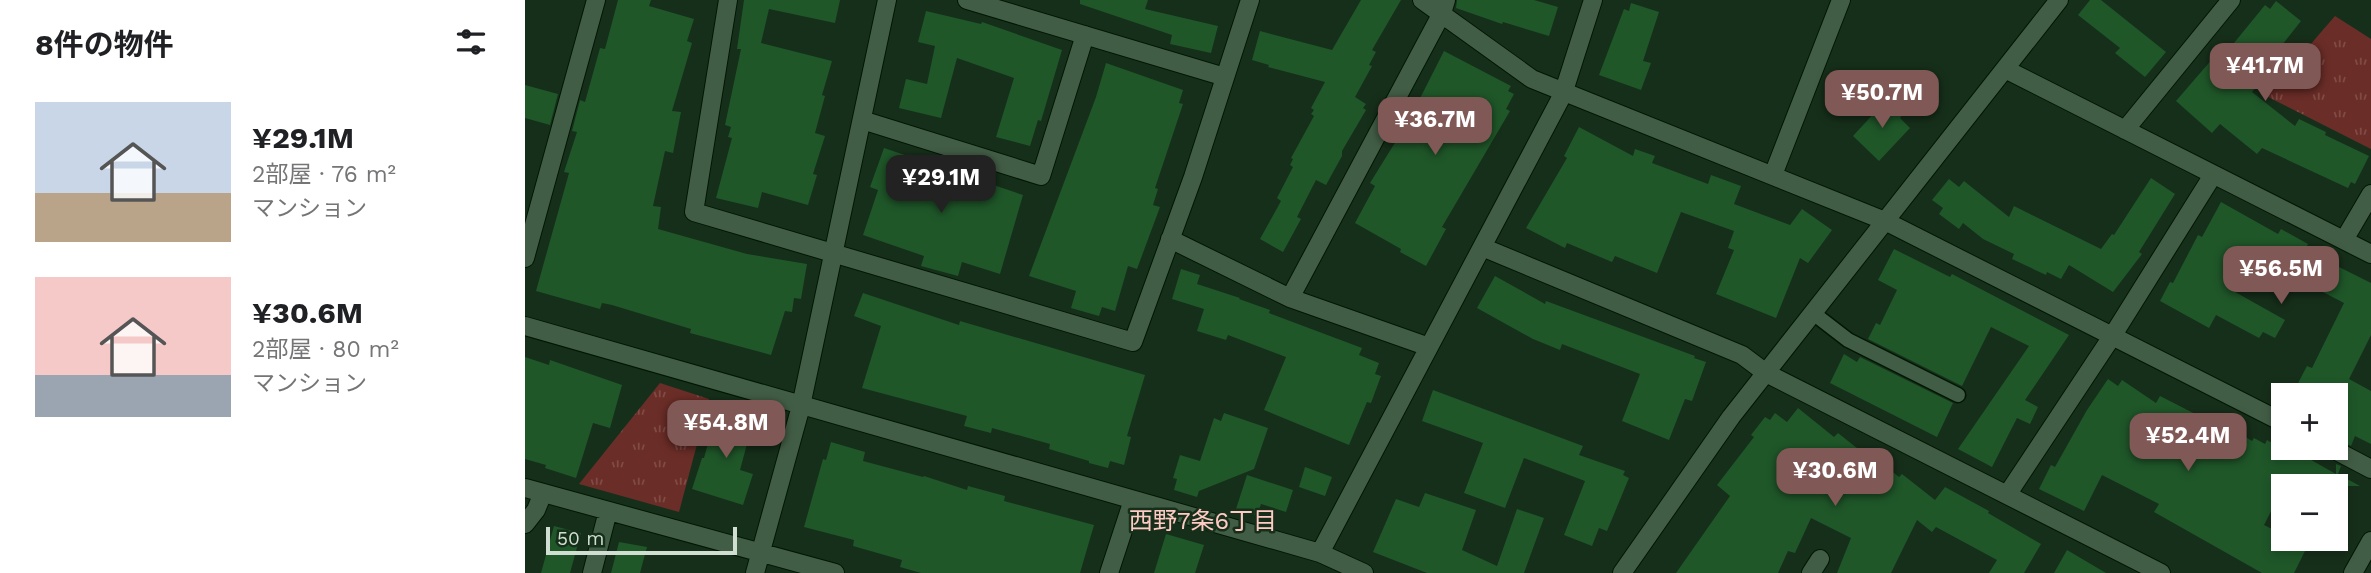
<!DOCTYPE html>
<html lang="ja">
<meta charset="utf-8">
<style>
:root{--surface:#fff;--page:#f6f6f6;--text:#202124;--muted:#757577;--accent:#805856}
body{margin:0;font-family:"Work Sans","Noto Sans JP",sans-serif;background:var(--page);color:var(--text);height:100vh;display:flex;flex-direction:column;font-size:26px;white-space:nowrap}
*{box-sizing:border-box;margin:0}
p{font-size:23px;color:var(--muted)}
.icon{flex:none;width:38px;height:38px;fill:none;stroke:currentColor;stroke-width:2;stroke-linecap:round;stroke-linejoin:round}
.map{position:relative;flex:1;overflow:hidden}
.sheet{display:flex;flex-direction:column;background:var(--surface);width:525px}
.sheet>*{flex:none}
.buttons{position:absolute;left:1746px;top:383px;display:grid;gap:14px}
.buttons a{display:grid;place-items:center;width:77px;height:77px;border-radius:0px;background:var(--surface);box-shadow:0 4px 10px #0003;font-size:35px}
.scale{position:absolute;left:21px;bottom:18px;width:191px;box-sizing:border-box;padding-left:7px;border:4px solid #d0dfd1;border-top:0;font-size:19px;line-height:24px;white-space:nowrap;color:#d0dfd1;-webkit-text-stroke:5px #162f1a;paint-order:stroke}
.price{position:absolute;translate:-50% -60px;padding:0 16px;border-radius:14px;background:var(--accent);color:#fff;font-size:23px;line-height:46px;filter:drop-shadow(0 2px 4px #0008)}
.price::after{content:'';position:absolute;left:50%;top:42px;width:21px;height:16px;margin-left:-10px;background:inherit;clip-path:polygon(0 0,100% 0,50% 100%)}
.price.on{background:#222;color:#fff}
ul{padding:0;list-style:none}
li{display:flex;align-items:center;gap:21px;height:175px;padding:0 35px}
li span{display:grid;place-items:center;flex:none;width:196px;height:140px;border-radius:0px;color:#555}
li>.icon{margin-inline-start:auto}
span .icon{width:84px;height:84px;fill:#fffc;stroke-width:1}
li b{font-size:30px}
h2{display:flex;justify-content:space-between;align-items:center;height:84px;padding:0 35px;font-size:30px}
main{display:flex;flex:1;min-height:0}
.map>svg:first-child{display:block}
.park{fill:url(#park-tufts)}
.building{fill:#1f5729}
.lines{fill:none;stroke-linecap:round;stroke-linejoin:round}
.service-casing{stroke:#011704;stroke-width:17}
.minor-casing{stroke:#011704;stroke-width:20}
.service{stroke:#425d45;stroke-width:14}
.minor{stroke:#425d45;stroke-width:18}
.labels{text-anchor:middle;stroke-width:5;stroke-linejoin:round;paint-order:stroke}
.neighbourhood-label{font-size:24px;fill:#fecac3;stroke:#162f1a}
</style>
<main>
<section class="sheet">
<h2>8件の物件<svg class="icon" aria-label="filters" viewBox="0 0 24 24"><path d="M4 7h16M4 17h16"/><circle cx="9" cy="7" r="2"/><circle cx="15" cy="17" r="2"/></svg></h2>
<ul>
<li><span style="background:linear-gradient(#c9d6e8 65%,#b9a48a 0)"><svg class="icon" aria-label="home" viewBox="0 0 24 24"><path d="M3 11l9-7 9 7M6 9v11h12V9"/></svg></span><div><b>¥29.1M</b><p>2部屋 · 76 m²</p><p>マンション</p></div></li>
<li><span style="background:linear-gradient(#f6c9c9 70%,#9aa5b1 0)"><svg class="icon" aria-label="home" viewBox="0 0 24 24"><path d="M3 11l9-7 9 7M6 9v11h12V9"/></svg></span><div><b>¥30.6M</b><p>2部屋 · 80 m²</p><p>マンション</p></div></li>
</ul>
</section>
<div class="map">
<svg width="1846" height="573" viewBox="0 0 1846 573">
<defs>
<pattern id="park-tufts" width="24" height="20" patternUnits="userSpaceOnUse" patternTransform="scale(1.75)"><rect width="24" height="20" fill="#6b2d27"/><path d="M3 7l-1-3M5 7V3M7 7l1-3M15 17l-1-3M17 17v-4M19 17l1-3" fill="none" stroke="#7f4b45"/></pattern>
</defs>
<rect width="100%" height="100%" fill="#162f1a"/>
<path class="park" d="M 1810,16 L 1846,39 L 1846,149 L 1741,96 Z
M 135,383 L 184,399 L 154,512 L 54,484 Z"/>
<path class="building" d="M 93,0 L 126,0 L 124,6 L 169,19 L 162,41 L 167,43 L 147,111 L 156,112 L 148,153 L 140,151 L 128,206 L 136,207 L 133,229 L 222,254 L 282,264 L 276,299 L 269,298 L 267,312 L 260,311 L 246,355 L 165,333 L 166,329 L 87,305 L 77,303 L 75,309 L 11,291 L 44,173 L 39,172 L 52,132 L 47,131 L 55,100 L 60,102 L 75,48 L 80,49 Z
M 219,0 L 315,0 L 310,23 L 244,9 L 236,43 L 307,61 L 297,95 L 300,96 L 290,133 L 300,136 L 288,174 L 292,175 L 283,205 L 237,192 L 233,208 L 191,198 L 207,138 L 203,137 L 206,127 L 200,125 L 216,49 L 212,49 Z
M 555,0 L 623,0 L 620,9 L 693,26 L 686,53 L 645,44 L 647,35 L 555,4 Z
M 836,0 L 876,0 L 847,50 L 851,52 L 844,65 L 847,66 L 830,97 L 841,104 L 838,108 L 841,110 L 817,151 L 817,156 L 801,185 L 791,180 L 772,217 L 776,219 L 758,252 L 735,239 L 756,201 L 752,198 L 768,167 L 765,165 L 768,159 L 766,158 L 789,116 L 786,114 L 789,110 L 786,108 L 800,82 L 743,67 L 744,65 L 727,60 L 735,31 L 807,50 Z
M 932,0 L 1009,0 L 1033,7 L 1024,36 L 978,22 L 977,24 L 931,8 Z
M 1565,0 L 1576,0 L 1641,52 L 1620,77 L 1590,53 L 1595,48 L 1553,15 Z
M 1751,1 L 1776,21 L 1753,50 L 1758,54 L 1727,92 L 1770,126 L 1774,119 L 1801,132 L 1800,135 L 1844,156 L 1830,184 L 1826,182 L 1823,188 L 1737,148 L 1732,154 L 1695,124 L 1687,133 L 1651,101 L 1695,50 L 1700,54 L 1740,5 L 1745,9 Z
M 1106,3 L 1134,12 L 1118,61 L 1126,63 L 1116,90 L 1074,75 L 1099,9 L 1104,11 Z
M 401,11 L 456,24 L 457,22 L 537,50 L 516,121 L 513,120 L 505,146 L 471,137 L 489,78 L 432,58 L 416,118 L 374,108 L 381,79 L 402,84 L 410,46 L 393,42 Z
M 919,51 L 986,86 L 983,91 L 989,94 L 981,109 L 985,111 L 917,227 L 921,229 L 901,266 L 875,252 L 876,249 L 830,223 L 850,186 L 845,183 L 884,120 Z
M 581,63 L 658,90 L 654,103 L 658,104 L 630,188 L 633,189 L 628,205 L 635,207 L 612,269 L 603,266 L 590,311 L 577,307 L 574,316 L 546,308 L 551,291 L 504,276 L 571,97 Z
M 0,85 L 33,94 L 25,125 L 0,118 Z
M 1363,98 L 1379,113 L 1375,118 L 1385,128 L 1354,161 L 1328,136 Z
M 1054,127 L 1108,156 L 1110,149 L 1130,156 L 1127,163 L 1183,184 L 1186,175 L 1216,186 L 1209,204 L 1265,225 L 1277,209 L 1307,230 L 1283,263 L 1275,258 L 1251,318 L 1191,294 L 1209,250 L 1203,248 L 1209,231 L 1156,212 L 1132,273 L 1090,256 L 1087,262 L 1042,243 L 1040,248 L 1001,228 L 1042,158 L 1039,156 Z
M 359,148 L 498,195 L 475,274 L 437,262 L 433,276 L 396,266 L 399,256 L 338,235 L 353,190 L 345,187 Z
M 1626,178 L 1650,194 L 1614,252 L 1617,254 L 1588,292 L 1544,265 L 1536,279 L 1522,272 L 1521,275 L 1487,259 L 1489,254 L 1458,239 L 1438,223 L 1434,229 L 1414,214 L 1418,208 L 1407,200 L 1424,179 L 1434,187 L 1439,181 L 1484,217 L 1489,206 L 1576,249 L 1587,234 L 1589,235 Z
M 1696,202 L 1753,234 L 1756,229 L 1783,244 L 1780,250 L 1846,283 L 1846,335 L 1824,379 L 1846,391 L 1846,444 L 1830,436 L 1826,446 L 1811,438 L 1811,396 L 1788,396 L 1771,387 L 1782,366 L 1787,368 L 1819,303 L 1722,253 L 1703,288 L 1760,320 L 1750,338 L 1738,332 L 1734,338 L 1691,315 L 1684,328 L 1635,301 L 1645,282 L 1648,283 L 1673,235 L 1677,237 Z
M 1369,249 L 1425,277 L 1427,274 L 1544,335 L 1500,400 L 1513,407 L 1505,424 L 1492,418 L 1467,467 L 1433,449 L 1504,346 L 1466,327 L 1437,386 L 1343,339 L 1351,323 L 1355,325 L 1372,290 L 1353,280 Z
M 656,269 L 675,275 L 672,284 L 715,298 L 714,299 L 745,310 L 744,313 L 837,348 L 834,355 L 854,363 L 850,374 L 856,376 L 846,403 L 842,402 L 824,445 L 739,410 L 761,357 L 703,335 L 701,340 L 672,331 L 679,309 L 647,299 Z
M 970,276 L 1020,304 L 1021,301 L 1170,356 L 1169,358 L 1181,362 L 1167,401 L 1160,399 L 1144,440 L 1097,421 L 1115,374 L 1037,344 L 1035,350 L 1008,339 L 952,308 Z
M 338,293 L 434,325 L 435,321 L 620,375 L 602,436 L 606,437 L 599,465 L 585,461 L 583,468 L 564,463 L 564,461 L 524,449 L 525,444 L 467,428 L 466,433 L 439,426 L 442,416 L 337,388 L 356,326 L 329,316 Z
M 1319,354 L 1332,362 L 1335,357 L 1428,403 L 1412,437 L 1305,383 Z
M 0,357 L 24,365 L 25,360 L 97,385 L 85,428 L 68,423 L 51,478 L 20,468 L 21,465 L 0,459 Z
M 1583,379 L 1593,386 L 1597,380 L 1631,403 L 1635,396 L 1682,420 L 1685,415 L 1727,441 L 1729,438 L 1740,444 L 1742,440 L 1756,448 L 1765,448 L 1811,474 L 1811,464 L 1816,466 L 1813,474 L 1835,486 L 1759,486 L 1739,525 L 1759,535 L 1759,539 L 1766,539 L 1782,547 L 1769,573 L 1737,573 L 1629,512 L 1634,504 L 1577,475 L 1559,511 L 1514,489 L 1526,465 L 1530,467 L 1562,410 Z
M 908,390 L 1058,446 L 1054,455 L 1100,471 L 1098,475 L 1104,478 L 1082,531 L 1074,528 L 1067,546 L 1039,535 L 1060,481 L 999,458 L 980,508 L 939,493 L 958,443 L 897,421 Z
M 1273,408 L 1309,437 L 1313,433 L 1342,456 L 1344,453 L 1374,477 L 1377,474 L 1410,500 L 1420,487 L 1464,511 L 1463,513 L 1516,544 L 1499,573 L 1464,573 L 1472,560 L 1411,527 L 1407,532 L 1392,520 L 1366,573 L 1312,573 L 1326,538 L 1286,518 L 1270,553 L 1263,551 L 1253,573 L 1151,573 L 1205,496 L 1192,485 L 1229,437 L 1226,435 L 1240,417 L 1245,420 L 1250,413 L 1262,422 Z
M 198,410 L 229,418 L 215,470 L 228,474 L 218,505 L 167,489 L 177,458 L 179,458 L 187,429 L 193,430 Z
M 699,413 L 743,428 L 729,469 L 674,491 L 672,497 L 649,490 L 652,479 L 648,478 L 655,455 L 675,461 L 689,418 L 696,421 Z
M 306,442 L 340,452 L 338,461 L 398,477 L 399,476 L 442,490 L 443,486 L 480,496 L 479,501 L 569,525 L 555,573 L 396,573 L 375,567 L 377,560 L 328,546 L 329,540 L 279,527 L 298,459 L 301,460 Z
M 780,467 L 807,477 L 800,496 L 774,487 Z
M 722,475 L 768,490 L 761,512 L 736,504 L 732,516 L 711,509 Z
M 900,493 L 951,510 L 937,550 L 972,566 L 992,509 L 1019,518 L 999,573 L 902,573 L 848,552 L 871,499 L 894,507 Z
M 29,526 L 56,533 L 45,573 L 16,573 Z
M 641,534 L 679,545 L 670,573 L 629,573 Z
M 94,542 L 122,547 L 115,573 L 86,573 Z
M 1542,550 L 1581,573 L 1529,573 Z"/>
<g class="lines">
<g class="service-casing">
<path id="service" d="M 1288,313 L 1323,340 L 1433,395"/>
</g>
<g class="minor-casing">
<path id="minor" d="M 203,0 L 169,212 L 608,342 L 668,177 L 725,0
M 442,0 L 700,77
M 897,0 L 1007,79 L 1360,221 L 1759,423
M 1480,69 L 1846,254
M 337,120 L 516,176 L 560,35
M 1600,130 L 1706,0
M 1248,175 L 1316,0
M 645,239 L 765,298 L 904,347
M 1819,240 L 1846,194
M 957,247 L 1217,355 L 1241,373 L 1636,573
M 0,258 L 71,0
M 765,298 L 917,13 L 921,0
M 0,326 L 795,553 L 839,573
M 1806,448 L 1846,469
M 0,488 L 310,573
M 1482,495 L 1588,335 L 1688,175
M 0,524 L 11,510 L 18,493
M 795,553 L 1038,94 L 1068,0
M 67,573 L 83,511
M 230,573 L 276,406 L 362,0
M 584,573 L 608,500
M 1097,573 L 1206,417 L 1534,0
M 1286,573 L 1295,559
M 1828,573 L 1846,541"/>
</g>
<use href="#service" class="service"/>
<use href="#minor" class="minor"/>
</g>
<g class="labels">
<g class="neighbourhood-label">
<text x="678" y="529">西野7条6丁目</text>
</g>
</g>
</svg>
<div class="buttons">
<a>+</a>
<a>−</a>
</div>
<div class="scale">50 m</div>
<b class="price" style="left:1740px;top:103px">¥41.7M</b>
<b class="price" style="left:1357px;top:130px">¥50.7M</b>
<b class="price" style="left:910px;top:157px">¥36.7M</b>
<b class="price on" style="left:416px;top:215px">¥29.1M</b>
<b class="price" style="left:1756px;top:306px">¥56.5M</b>
<b class="price" style="left:201px;top:460px">¥54.8M</b>
<b class="price" style="left:1663px;top:473px">¥52.4M</b>
<b class="price" style="left:1310px;top:508px">¥30.6M</b>
</div>
</main>
